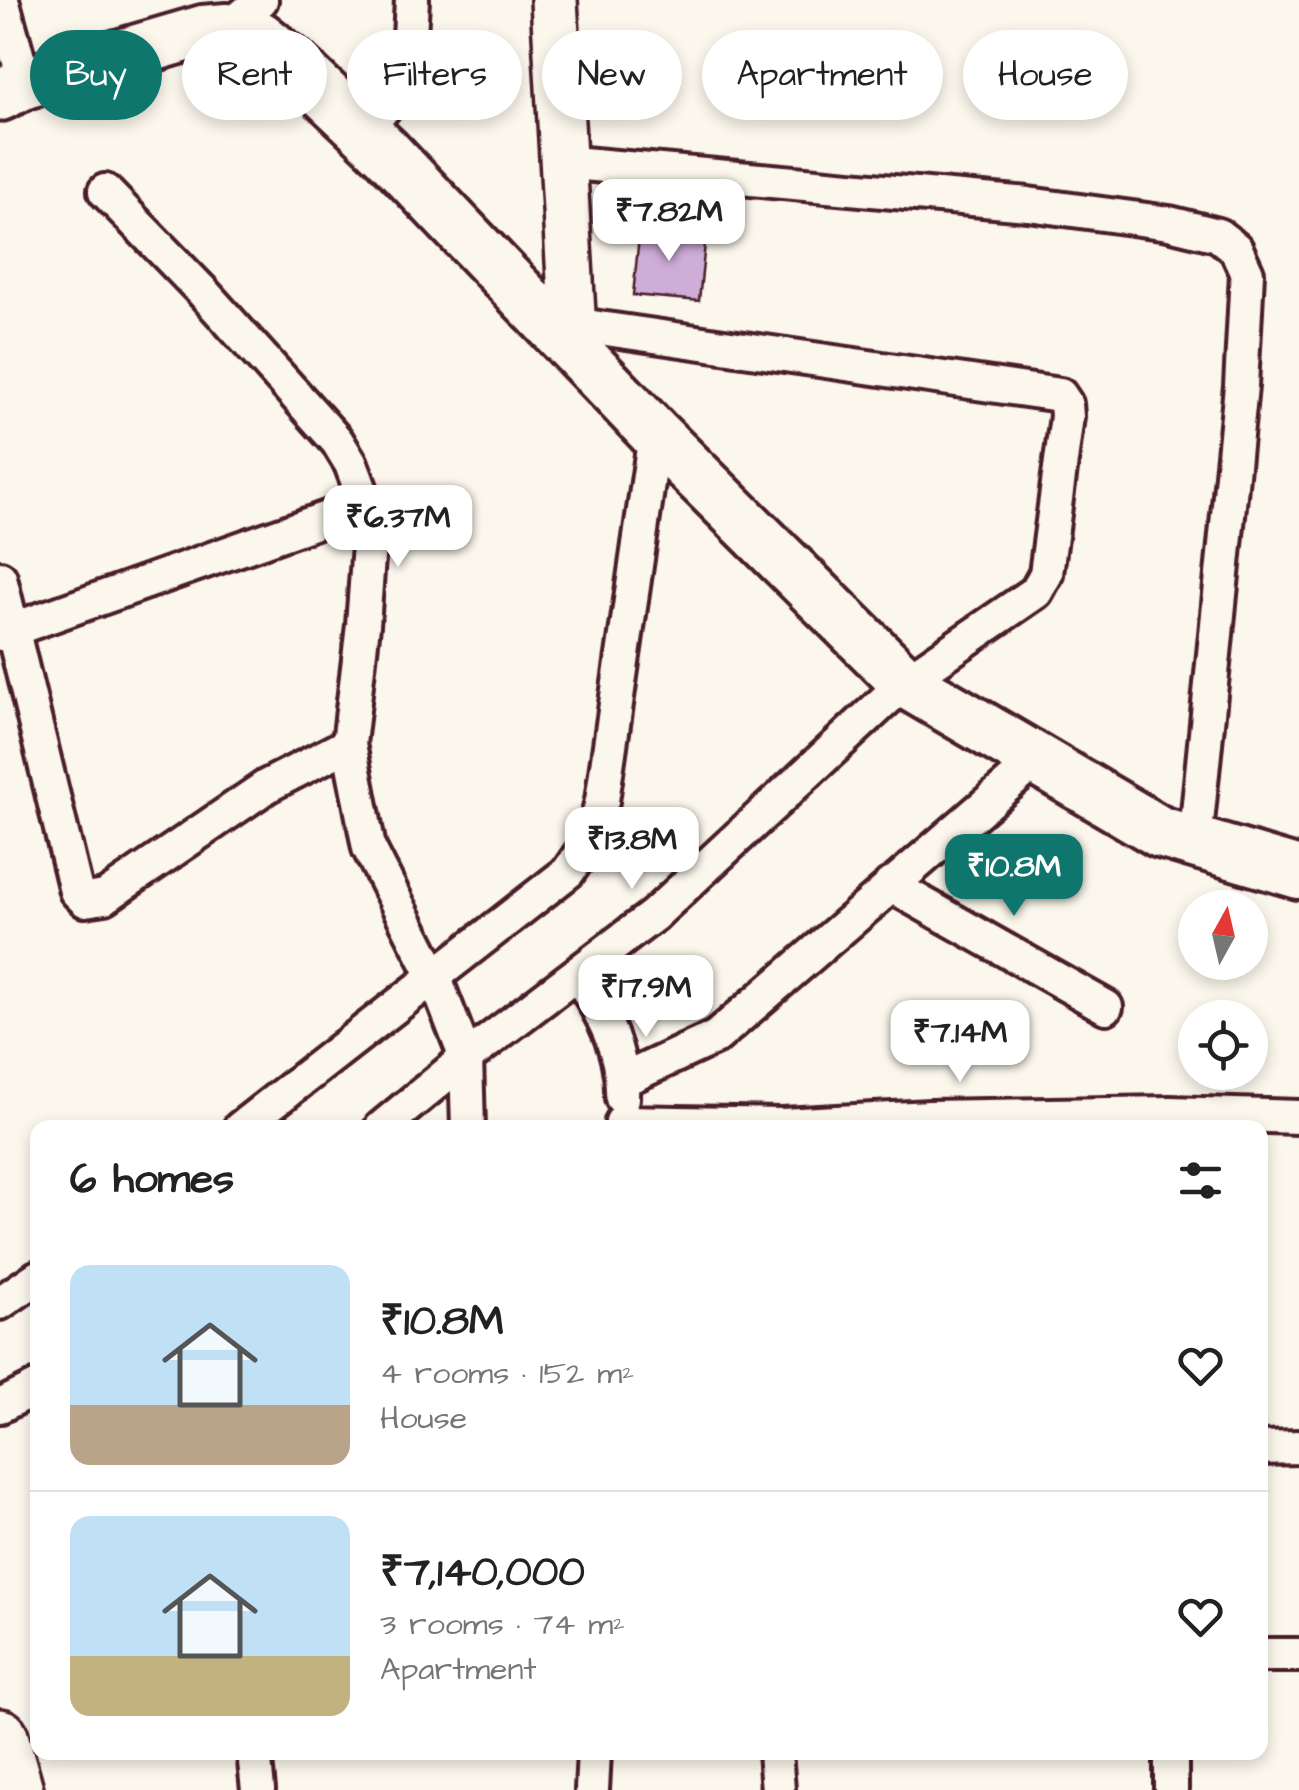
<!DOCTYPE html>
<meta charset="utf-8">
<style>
:root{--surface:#fff;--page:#f2f2f2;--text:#222;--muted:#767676;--line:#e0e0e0;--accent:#0f766e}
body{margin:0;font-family:"Architects Daughter",sans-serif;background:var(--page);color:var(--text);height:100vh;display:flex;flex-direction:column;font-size:38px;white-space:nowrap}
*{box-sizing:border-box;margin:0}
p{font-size:32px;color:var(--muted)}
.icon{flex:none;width:55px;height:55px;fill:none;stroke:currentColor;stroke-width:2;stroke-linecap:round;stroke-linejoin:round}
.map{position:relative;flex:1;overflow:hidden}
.sheet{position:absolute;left:30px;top:1120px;width:1238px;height:640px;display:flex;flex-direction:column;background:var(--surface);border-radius:20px;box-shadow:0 5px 15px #0003}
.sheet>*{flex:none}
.guide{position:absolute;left:30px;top:30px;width:1240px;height:90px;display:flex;gap:20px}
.needle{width:65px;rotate:8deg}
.buttons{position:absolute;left:1178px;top:890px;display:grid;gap:20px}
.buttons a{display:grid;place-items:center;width:90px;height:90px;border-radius:50%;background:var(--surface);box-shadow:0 5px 15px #0003;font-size:50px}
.price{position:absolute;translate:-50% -85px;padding:0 22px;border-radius:20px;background:#fff;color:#222;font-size:32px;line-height:65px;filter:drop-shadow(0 2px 5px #0008)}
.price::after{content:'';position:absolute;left:50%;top:60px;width:30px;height:22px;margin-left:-15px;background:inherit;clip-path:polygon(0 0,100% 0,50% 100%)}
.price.on{background:var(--accent);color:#fff}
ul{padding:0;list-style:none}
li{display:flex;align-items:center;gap:30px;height:250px;padding:0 40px}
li+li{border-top:2px solid var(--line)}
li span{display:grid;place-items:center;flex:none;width:280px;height:200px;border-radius:20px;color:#555}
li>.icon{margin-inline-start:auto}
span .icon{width:120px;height:120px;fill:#fffc;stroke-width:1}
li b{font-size:42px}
h2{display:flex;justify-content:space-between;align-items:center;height:120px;padding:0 40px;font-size:42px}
.chip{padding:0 35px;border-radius:45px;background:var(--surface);box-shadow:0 5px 15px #0003;font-size:35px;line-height:90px}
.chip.on{background:var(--accent);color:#fff}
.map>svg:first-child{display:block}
.building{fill:#ceadd8;stroke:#4a1f2b;stroke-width:2.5}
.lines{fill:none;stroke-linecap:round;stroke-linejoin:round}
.street-casing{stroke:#4a1f2b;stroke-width:40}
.secondary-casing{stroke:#4a1f2b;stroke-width:52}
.primary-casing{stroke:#4a1f2b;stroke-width:58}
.highway-casing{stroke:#4a1f2b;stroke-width:62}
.street{stroke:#fbf7ec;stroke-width:32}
.secondary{stroke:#fbf7ec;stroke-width:45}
.primary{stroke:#fbf7ec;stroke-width:50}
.highway{stroke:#fbf7ec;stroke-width:55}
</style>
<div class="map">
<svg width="1299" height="1790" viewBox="0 0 1299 1790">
<rect width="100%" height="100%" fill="#fbf7ec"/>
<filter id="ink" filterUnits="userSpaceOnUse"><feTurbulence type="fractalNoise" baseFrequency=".01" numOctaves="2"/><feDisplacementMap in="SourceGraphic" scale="20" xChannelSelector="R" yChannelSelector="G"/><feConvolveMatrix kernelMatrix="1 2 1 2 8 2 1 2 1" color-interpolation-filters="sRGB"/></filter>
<g filter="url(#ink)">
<path class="building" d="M 640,227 L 706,234 L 699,301 L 633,295 Z"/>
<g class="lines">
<g class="street-casing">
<path id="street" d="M 2,0 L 25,83
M 227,29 L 261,0
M 364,132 L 402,86 L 408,74 L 412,0
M 561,162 L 1028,204 L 1169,223 L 1218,235 L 1236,249 L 1247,273 L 1241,386 L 1195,843
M 105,191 L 202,291 L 337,441 L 351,464 L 366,504 L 370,531 L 363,625 L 349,744 L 369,848 L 434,976 L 466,1058 L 468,1128
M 0,578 L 76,891 L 85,900 L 105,897 L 267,786 L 349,744
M 0,634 L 366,504
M 890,885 L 1106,1007
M 579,975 C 602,1014 624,1051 622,1098
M 623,1080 L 716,1037 L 1037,760
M 622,1122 L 782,1125 L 930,1117 L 1170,1113 L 1299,1117
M 240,1128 L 568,872 L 593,836 L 602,801 L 655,434
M 381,1128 L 466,1058 L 654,915 L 905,682 L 1036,592 L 1046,574 L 1067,416 L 1066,404 L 1060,395 L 572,324
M 0,1303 L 38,1277
M 0,1406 L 38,1387
M 1260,1448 L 1299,1447
M 1260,1655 L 1299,1655
M 254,1752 L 258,1790
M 775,1752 L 778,1790
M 1171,1752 L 1171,1790
M 592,1790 L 594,1752"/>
</g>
<g class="secondary-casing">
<path id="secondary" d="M 554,0 L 574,349"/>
</g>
<g class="primary-casing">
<path id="primary" d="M 0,95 L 25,83 L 203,31 L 227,29 L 260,37 L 291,62 L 386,152 L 655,434 L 905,682 L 1160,832 L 1299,873"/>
</g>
<g class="highway-casing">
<path id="highway" d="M 0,1737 L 15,1790"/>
</g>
<use href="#street" class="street"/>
<use href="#secondary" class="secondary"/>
<use href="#primary" class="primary"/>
<use href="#highway" class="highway"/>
</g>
</g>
</svg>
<div class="buttons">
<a><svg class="needle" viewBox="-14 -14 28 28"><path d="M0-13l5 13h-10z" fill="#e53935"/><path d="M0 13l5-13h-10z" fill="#767676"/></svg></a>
<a><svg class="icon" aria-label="locate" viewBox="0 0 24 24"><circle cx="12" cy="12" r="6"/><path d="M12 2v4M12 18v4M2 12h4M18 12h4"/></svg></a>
</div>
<b class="price" style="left:669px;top:264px">₹7.82M</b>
<b class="price" style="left:398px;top:570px">₹6.37M</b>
<b class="price" style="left:632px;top:892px">₹13.8M</b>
<b class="price on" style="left:1014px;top:919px">₹10.8M</b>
<b class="price" style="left:646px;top:1040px">₹17.9M</b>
<b class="price" style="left:960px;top:1085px">₹7.14M</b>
<div class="guide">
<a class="chip on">Buy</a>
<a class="chip">Rent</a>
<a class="chip">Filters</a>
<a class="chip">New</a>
<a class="chip">Apartment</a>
<a class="chip">House</a>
</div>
<section class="sheet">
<h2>6 homes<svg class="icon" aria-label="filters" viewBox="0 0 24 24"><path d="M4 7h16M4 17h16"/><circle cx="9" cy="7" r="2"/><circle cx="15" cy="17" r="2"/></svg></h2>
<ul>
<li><span style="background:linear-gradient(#bfe0f5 70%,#b9a48a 0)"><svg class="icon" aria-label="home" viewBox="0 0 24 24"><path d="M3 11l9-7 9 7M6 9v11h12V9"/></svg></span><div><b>₹10.8M</b><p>4 rooms · 152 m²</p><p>House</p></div><svg class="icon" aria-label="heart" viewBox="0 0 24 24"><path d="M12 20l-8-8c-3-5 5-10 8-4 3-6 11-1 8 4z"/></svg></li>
<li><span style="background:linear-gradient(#bfe0f5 70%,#c2b280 0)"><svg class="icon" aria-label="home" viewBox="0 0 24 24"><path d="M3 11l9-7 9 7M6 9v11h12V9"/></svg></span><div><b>₹7,140,000</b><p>3 rooms · 74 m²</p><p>Apartment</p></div><svg class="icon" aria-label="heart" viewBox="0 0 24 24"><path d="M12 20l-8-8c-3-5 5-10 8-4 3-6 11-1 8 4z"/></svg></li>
</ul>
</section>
</div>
